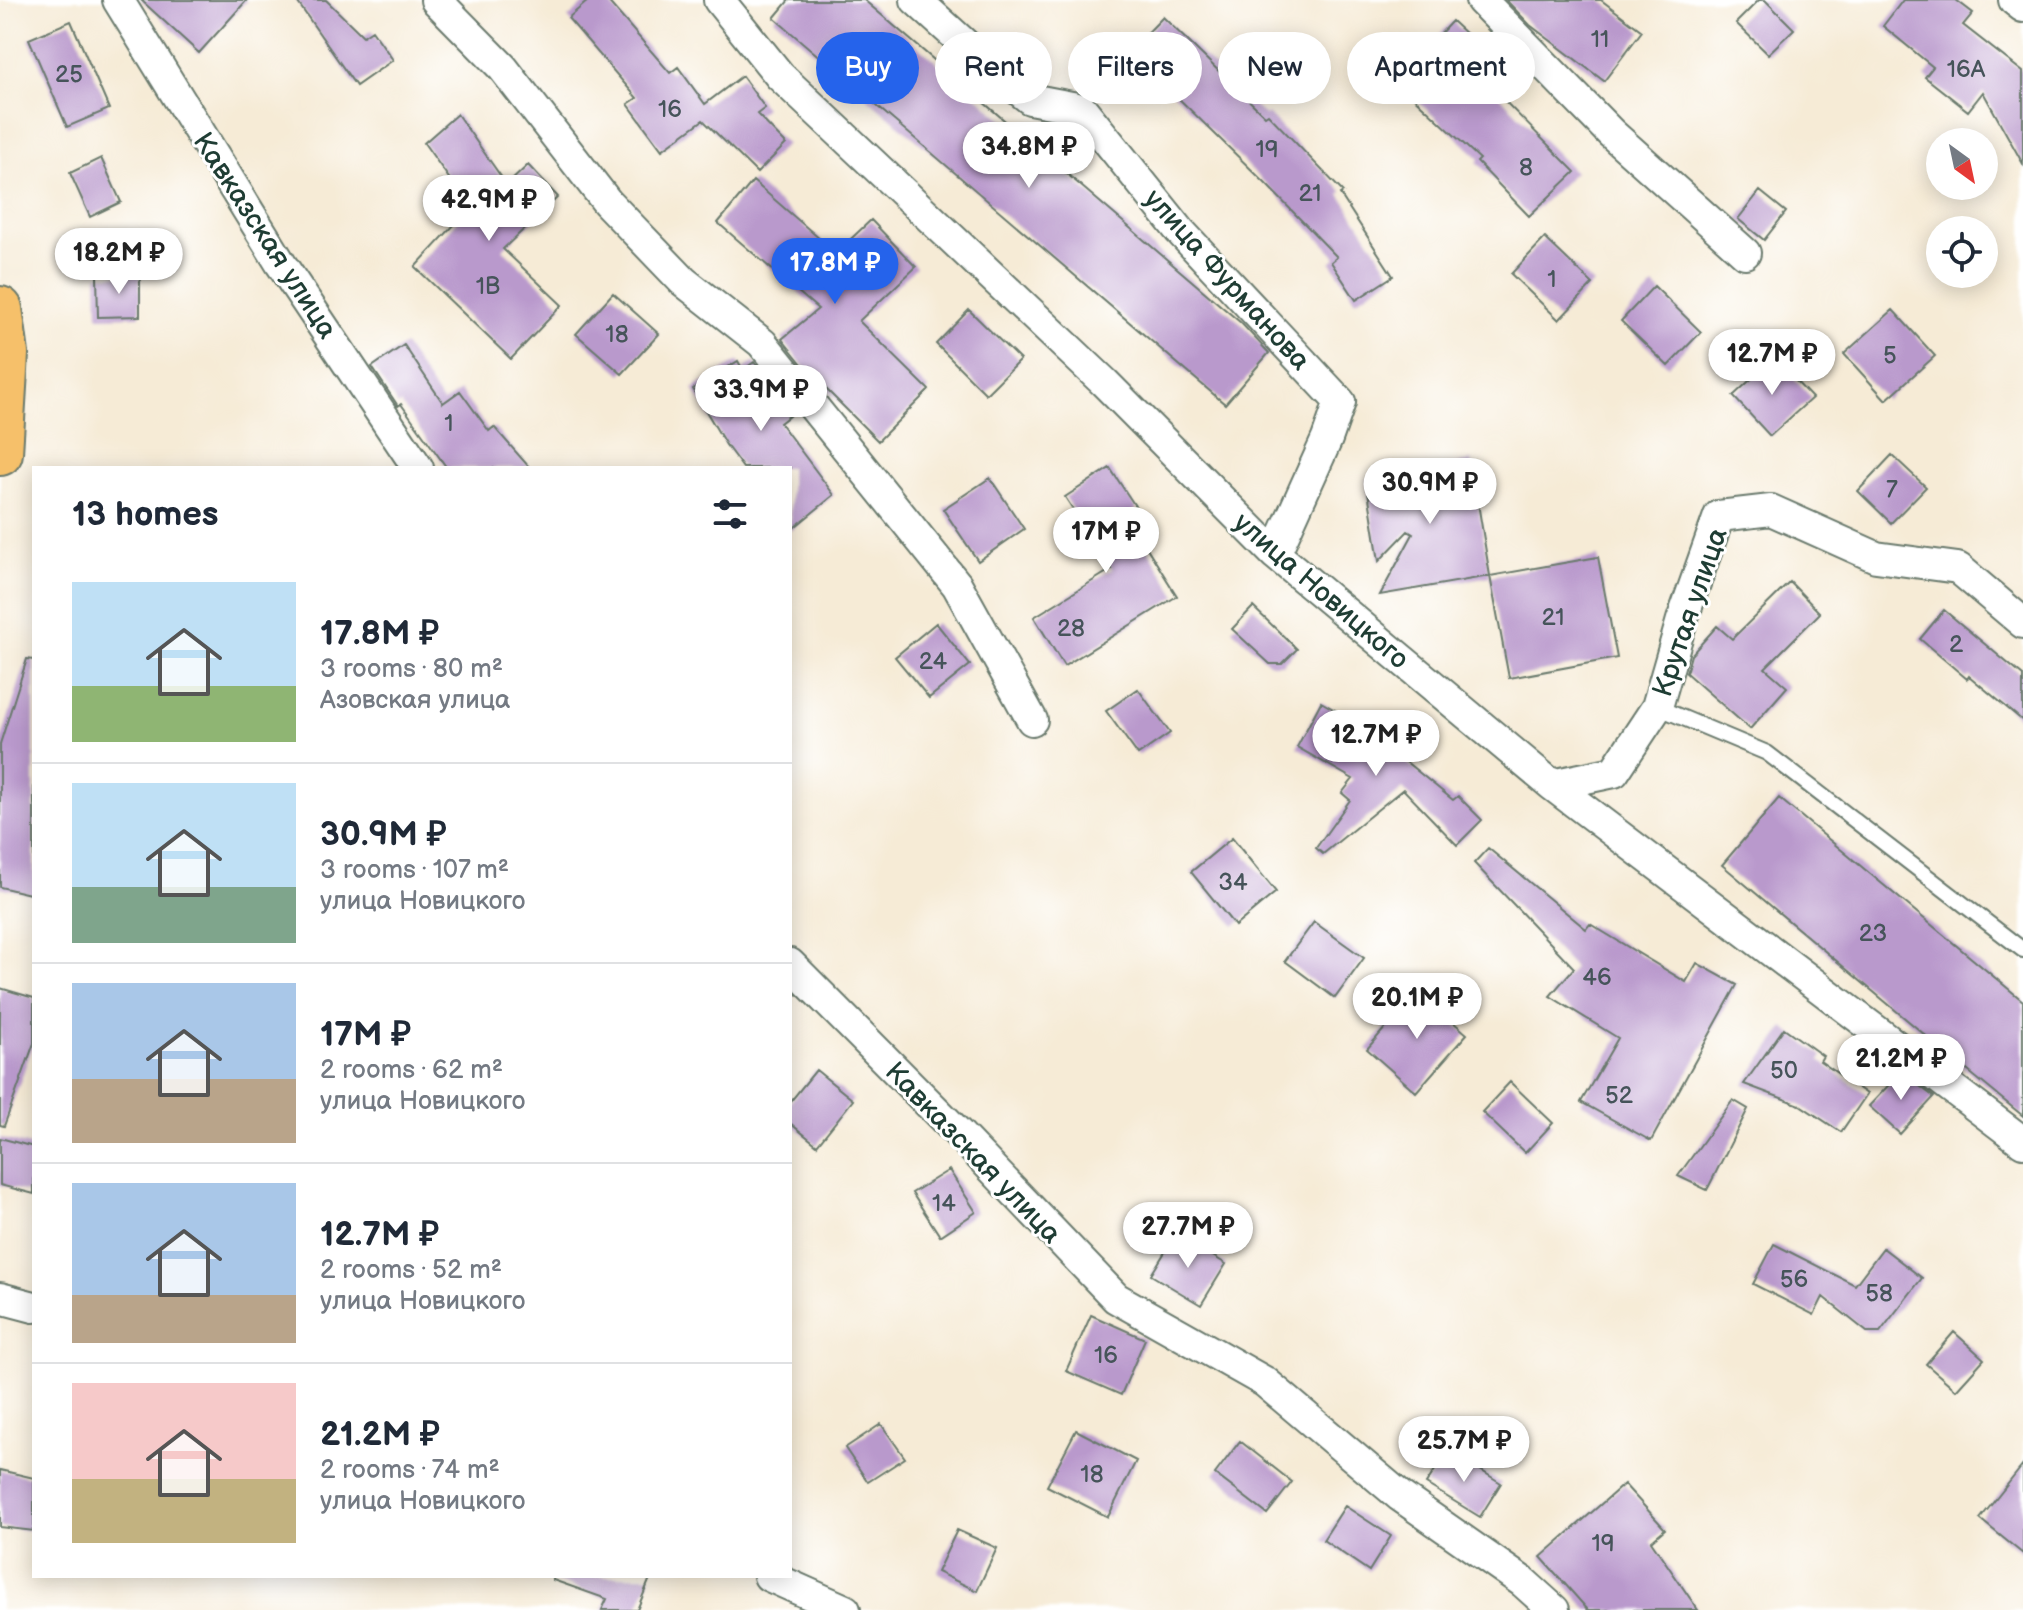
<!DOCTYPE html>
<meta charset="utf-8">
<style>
:root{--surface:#fff;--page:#f2f2f3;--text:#1f2937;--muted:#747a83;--line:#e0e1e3;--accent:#2563eb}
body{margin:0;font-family:"Balsamiq Sans",sans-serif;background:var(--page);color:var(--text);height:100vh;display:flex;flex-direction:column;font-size:30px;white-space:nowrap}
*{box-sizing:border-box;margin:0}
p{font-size:26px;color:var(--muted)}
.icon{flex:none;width:44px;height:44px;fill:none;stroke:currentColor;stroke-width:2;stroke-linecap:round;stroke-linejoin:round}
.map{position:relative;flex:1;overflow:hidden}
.panel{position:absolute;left:32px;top:466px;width:760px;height:1112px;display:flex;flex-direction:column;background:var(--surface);border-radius:0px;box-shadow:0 4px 20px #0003}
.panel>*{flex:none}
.top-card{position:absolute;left:816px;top:32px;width:760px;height:72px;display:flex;gap:16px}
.needle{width:52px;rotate:147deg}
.fabs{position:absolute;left:1926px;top:128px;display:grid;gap:16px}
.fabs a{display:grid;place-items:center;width:72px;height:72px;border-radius:50%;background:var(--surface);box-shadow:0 4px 20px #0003;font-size:40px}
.price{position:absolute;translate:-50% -68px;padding:0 18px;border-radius:28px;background:#fff;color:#222;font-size:26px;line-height:52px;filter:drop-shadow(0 2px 4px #0008)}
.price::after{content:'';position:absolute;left:50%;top:48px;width:24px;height:18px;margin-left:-12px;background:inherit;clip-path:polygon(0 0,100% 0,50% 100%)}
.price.current{background:var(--accent);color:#fff}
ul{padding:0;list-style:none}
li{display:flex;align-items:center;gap:24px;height:200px;padding:0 40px}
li+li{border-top:2px solid var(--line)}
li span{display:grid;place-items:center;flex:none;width:224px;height:160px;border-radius:0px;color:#555}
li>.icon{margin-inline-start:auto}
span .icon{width:96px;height:96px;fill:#fffc;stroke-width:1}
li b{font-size:34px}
h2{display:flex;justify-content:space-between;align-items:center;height:96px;padding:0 40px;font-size:34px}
.tag{padding:0 28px;border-radius:36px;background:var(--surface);box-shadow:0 4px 20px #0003;font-size:28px;line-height:72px}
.tag.current{background:var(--accent);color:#fff}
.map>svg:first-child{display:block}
.building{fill:#b999cc}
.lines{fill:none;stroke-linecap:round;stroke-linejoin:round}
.service-casing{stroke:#6a7a6d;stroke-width:18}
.minor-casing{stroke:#6a7a6d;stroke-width:34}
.primary-casing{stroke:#6a7a6d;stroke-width:48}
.service{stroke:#fff;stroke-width:14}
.minor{stroke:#fff;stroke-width:30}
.primary{stroke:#f6c06b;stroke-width:44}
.labels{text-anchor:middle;stroke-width:6;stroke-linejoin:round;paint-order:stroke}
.number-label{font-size:24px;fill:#46545a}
.street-label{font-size:28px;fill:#1f3d34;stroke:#fff}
</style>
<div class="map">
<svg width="2023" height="1610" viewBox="0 0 2023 1610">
<rect width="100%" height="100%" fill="#fff"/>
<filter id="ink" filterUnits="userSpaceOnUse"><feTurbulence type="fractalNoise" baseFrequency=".0125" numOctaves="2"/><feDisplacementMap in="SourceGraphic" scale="16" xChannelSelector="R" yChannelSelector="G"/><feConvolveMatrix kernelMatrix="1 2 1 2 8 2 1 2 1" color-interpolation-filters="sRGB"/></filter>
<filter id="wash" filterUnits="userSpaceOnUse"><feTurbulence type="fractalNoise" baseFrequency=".006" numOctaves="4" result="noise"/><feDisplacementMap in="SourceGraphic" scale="32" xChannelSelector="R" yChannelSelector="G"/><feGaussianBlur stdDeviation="1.8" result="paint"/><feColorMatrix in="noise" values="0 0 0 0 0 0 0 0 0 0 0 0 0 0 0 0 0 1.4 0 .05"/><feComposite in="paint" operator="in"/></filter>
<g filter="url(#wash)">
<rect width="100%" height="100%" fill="#f6ebd6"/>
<g id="blocks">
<path class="building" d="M 141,0 L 247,0 L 199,53 Z
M 296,0 L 326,0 L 363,36 L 372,30 L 393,60 L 356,86 Z
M 589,0 L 607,0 L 670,73 L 678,67 L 705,104 L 742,76 L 765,108 L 757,114 L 786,144 L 757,173 L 703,120 L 662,150 L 628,104 L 637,98 L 568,18 Z
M 789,0 L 864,0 L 1241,323 L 1269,353 L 1225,404 L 774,18 Z
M 1506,0 L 1601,0 L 1642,31 L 1604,81 L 1530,25 Z
M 1759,0 L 1765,0 L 1794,29 L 1768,54 L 1736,23 Z
M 1903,0 L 1956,0 L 1973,13 L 1963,25 L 2023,72 L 2023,164 L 1983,92 L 1968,111 L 1925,77 L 1933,67 L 1883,26 Z
M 1163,17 L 1265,116 L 1268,114 L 1343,192 L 1340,194 L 1393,276 L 1356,300 L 1331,262 L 1337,257 L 1265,183 L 1166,86 L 1163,88 L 1127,54 Z
M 71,21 L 109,109 L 67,127 L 29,39 Z
M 1452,21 L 1499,65 L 1484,80 L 1575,172 L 1529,216 L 1477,162 L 1480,159 L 1396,81 Z
M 457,114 L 507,185 L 528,165 L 558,197 L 503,249 L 562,305 L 511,359 L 415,267 L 470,208 L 424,143 Z
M 101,158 L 121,202 L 90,217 L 70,173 Z
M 753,181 L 836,253 L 871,220 L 916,267 L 859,321 L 929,390 L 878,441 L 824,387 L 822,389 L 782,339 L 818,309 L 718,223 Z
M 1760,191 L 1786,212 L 1764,240 L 1738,219 Z
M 1545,238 L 1593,284 L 1559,320 L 1511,274 Z
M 97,275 L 140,275 L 140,316 L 98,317 Z
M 1654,286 L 1701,332 L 1668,366 L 1621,321 Z
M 613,293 L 659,334 L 622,374 L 576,334 Z
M 969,310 L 1020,360 L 986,394 L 936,344 Z
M 1893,310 L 1935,356 L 1886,400 L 1844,354 Z
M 404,345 L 443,403 L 460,391 L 489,431 L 494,427 L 530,468 L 447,468 L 401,404 L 398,406 L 372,367 Z
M 1774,358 L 1812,398 L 1770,436 L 1733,396 Z
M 738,361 L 743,370 L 754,362 L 794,412 L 780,423 L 834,495 L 790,531 L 790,468 L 743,468 L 726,445 L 693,389 Z
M 1892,455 L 1926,487 L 1891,523 L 1858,491 Z
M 1471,461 L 1490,576 L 1380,595 L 1413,534 L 1408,531 L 1379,561 L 1366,479 Z
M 1110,468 L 1137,509 L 1127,516 L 1177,596 L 1064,666 L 1034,617 L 1112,569 L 1065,497 Z
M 990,478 L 1024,529 L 978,561 L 943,509 Z
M 1598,557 L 1617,658 L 1509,678 L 1490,576 Z
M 1790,582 L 1820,613 L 1765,668 L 1787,687 L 1750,729 L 1686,673 L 1691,655 L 1717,626 L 1732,639 Z
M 1253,607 L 1297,649 L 1282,664 L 1270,664 L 1232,629 Z
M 1944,610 L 2023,676 L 2023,721 L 1969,676 L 1967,679 L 1920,639 Z
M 936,623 L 970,665 L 929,698 L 895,657 Z
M 27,659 L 34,660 L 34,895 L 0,887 L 0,744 Z
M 1138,689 L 1170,733 L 1138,755 L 1106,711 Z
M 1321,702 L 1358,723 L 1453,800 L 1458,796 L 1482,820 L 1457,845 L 1403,789 L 1323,854 L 1316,848 L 1350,800 L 1342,793 L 1353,779 L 1297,747 Z
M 1779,798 L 2023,1001 L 2023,1116 L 1962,1066 L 1958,1070 L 1926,1046 L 1931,1040 L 1722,865 Z
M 1232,838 L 1276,892 L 1235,926 L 1191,872 Z
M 1488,848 L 1586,929 L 1590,924 L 1686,982 L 1697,963 L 1737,985 L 1651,1141 L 1581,1102 L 1618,1038 L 1550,996 L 1574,968 L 1474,863 Z
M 1314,922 L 1364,958 L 1335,998 L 1285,961 Z
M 0,988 L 34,998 L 34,1043 L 4,1126 L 0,1125 Z
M 1417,991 L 1467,1034 L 1416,1092 L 1367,1049 Z
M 1784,1028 L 1823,1056 L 1820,1061 L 1867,1094 L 1841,1132 L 1800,1105 L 1744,1084 Z
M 816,1070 L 853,1100 L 817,1145 L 790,1123 L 790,1102 Z
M 1901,1072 L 1934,1097 L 1900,1134 L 1869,1106 Z
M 1510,1082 L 1553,1123 L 1525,1153 L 1482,1112 Z
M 1733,1100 L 1748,1109 L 1707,1190 L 1678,1176 Z
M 0,1138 L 34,1147 L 34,1194 L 0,1185 Z
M 949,1170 L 976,1212 L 940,1236 L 912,1193 Z
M 1176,1234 L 1226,1264 L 1201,1305 L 1151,1275 Z
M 1774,1244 L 1855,1285 L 1883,1248 L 1922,1278 L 1880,1332 L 1867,1332 L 1823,1297 L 1814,1315 L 1753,1284 Z
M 1091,1315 L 1145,1339 L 1121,1395 L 1066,1371 Z
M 1954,1332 L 1984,1359 L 1956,1390 L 1926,1364 Z
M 881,1424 L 905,1458 L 868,1482 L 845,1448 Z
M 1076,1430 L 1136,1461 L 1108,1517 L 1047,1486 Z
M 1240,1441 L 1292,1482 L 1267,1514 L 1215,1474 Z
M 1448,1450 L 1501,1483 L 1480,1517 L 1426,1484 Z
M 2023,1465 L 2023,1554 L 1980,1519 Z
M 0,1470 L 34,1478 L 34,1531 L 0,1527 Z
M 1624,1484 L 1665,1529 L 1651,1541 L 1698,1610 L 1588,1610 L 1541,1557 Z
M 1345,1506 L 1391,1536 L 1369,1571 L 1323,1540 Z
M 957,1530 L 997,1548 L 977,1591 L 937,1572 Z
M 553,1576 L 651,1576 L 637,1610 L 602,1610 L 607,1599 L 553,1580 Z"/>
</g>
</g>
<g filter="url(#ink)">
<use href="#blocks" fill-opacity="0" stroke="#6a7a6d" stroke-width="2"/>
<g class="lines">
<g class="service-casing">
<path id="service" d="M 1657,707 L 1767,753 L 2023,950"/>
</g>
<g class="minor-casing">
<path id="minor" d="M 118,0 L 281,264 L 418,468
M 436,0 L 503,68 L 607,202 L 683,281 L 762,343 L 957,585 L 1032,720
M 719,0 L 780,76 L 1104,382 L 1275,554 L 1552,785 L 2023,1142
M 916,0 L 990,67 L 1030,99 L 1082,109 L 1180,231 L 1340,402 L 1327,439 L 1275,554
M 1481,0 L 1611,133 L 1745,253
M 2014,0 L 2023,7
M 1552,785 L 1614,772 L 1657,707 L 1682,620 L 1719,516 L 1771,510 L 1876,557 L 1958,568 L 2023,623
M 790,964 L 960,1135 L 1116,1298 L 1265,1382 L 1400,1496 L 1523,1582 L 1554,1610
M 0,1298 L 34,1307
M 769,1576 L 845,1610"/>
</g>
<g class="primary-casing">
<path id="primary" d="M 0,309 L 6,354 L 0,453"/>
</g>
<use href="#service" class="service"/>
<use href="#minor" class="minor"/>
<use href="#primary" class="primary"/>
</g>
</g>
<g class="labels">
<g class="number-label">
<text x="1600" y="47">11</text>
<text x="1966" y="77">16А</text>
<text x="69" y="82">25</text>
<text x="670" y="117">16</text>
<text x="1267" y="157">19</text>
<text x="1526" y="175">8</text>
<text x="1310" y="201">21</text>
<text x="1552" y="287">1</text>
<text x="488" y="294">1В</text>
<text x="617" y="342">18</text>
<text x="1890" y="363">5</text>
<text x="449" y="431">1</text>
<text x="1892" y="497">7</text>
<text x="1553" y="625">21</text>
<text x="1071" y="636">28</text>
<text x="1956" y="652">2</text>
<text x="933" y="669">24</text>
<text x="1233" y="890">34</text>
<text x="1873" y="941">23</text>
<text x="1597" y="985">46</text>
<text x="1784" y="1078">50</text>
<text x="1619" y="1103">52</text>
<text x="944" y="1211">14</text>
<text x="1794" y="1287">56</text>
<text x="1879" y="1301">58</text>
<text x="1106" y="1363">16</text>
<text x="1092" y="1482">18</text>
<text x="1603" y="1551">19</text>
</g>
<g class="street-label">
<text transform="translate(266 235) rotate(57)" y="10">Кавказская улица</text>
<text transform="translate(1228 279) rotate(48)" y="10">улица Фурманова</text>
<text transform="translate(1322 590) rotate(41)" y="10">улица Новицкого</text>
<text transform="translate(1689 612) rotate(-71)" y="10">Крутая улица</text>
<text transform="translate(974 1152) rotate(46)" y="10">Кавказская улица</text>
</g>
</g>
</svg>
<div class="fabs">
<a><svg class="needle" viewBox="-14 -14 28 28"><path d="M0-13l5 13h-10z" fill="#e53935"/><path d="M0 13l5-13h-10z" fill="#747a83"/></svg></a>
<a><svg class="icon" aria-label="locate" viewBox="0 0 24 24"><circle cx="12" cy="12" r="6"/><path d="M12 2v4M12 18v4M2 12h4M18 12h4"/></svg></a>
</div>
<b class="price" style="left:1029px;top:190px">34.8M ₽</b>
<b class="price" style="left:489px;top:243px">42.9M ₽</b>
<b class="price" style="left:119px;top:296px">18.2M ₽</b>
<b class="price current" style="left:835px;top:306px">17.8M ₽</b>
<b class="price" style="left:1772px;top:397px">12.7M ₽</b>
<b class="price" style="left:761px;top:433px">33.9M ₽</b>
<b class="price" style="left:1430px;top:526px">30.9M ₽</b>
<b class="price" style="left:1106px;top:575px">17M ₽</b>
<b class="price" style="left:1376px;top:778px">12.7M ₽</b>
<b class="price" style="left:1417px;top:1041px">20.1M ₽</b>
<b class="price" style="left:1901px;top:1102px">21.2M ₽</b>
<b class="price" style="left:1188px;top:1270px">27.7M ₽</b>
<b class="price" style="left:1464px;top:1484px">25.7M ₽</b>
<div class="top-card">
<a class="tag current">Buy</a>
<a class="tag">Rent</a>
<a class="tag">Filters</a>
<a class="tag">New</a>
<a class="tag">Apartment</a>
</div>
<section class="panel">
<h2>13 homes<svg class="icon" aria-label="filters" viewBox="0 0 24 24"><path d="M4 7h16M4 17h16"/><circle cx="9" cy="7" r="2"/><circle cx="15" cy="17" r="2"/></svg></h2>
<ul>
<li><span style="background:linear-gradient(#bfe0f5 65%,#8fb573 0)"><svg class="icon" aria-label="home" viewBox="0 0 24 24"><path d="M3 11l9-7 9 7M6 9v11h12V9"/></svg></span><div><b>17.8M ₽</b><p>3 rooms · 80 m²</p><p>Азовская улица</p></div></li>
<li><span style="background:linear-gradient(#bfe0f5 65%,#7fa58c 0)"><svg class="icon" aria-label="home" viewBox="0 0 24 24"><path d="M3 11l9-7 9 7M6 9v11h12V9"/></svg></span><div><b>30.9M ₽</b><p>3 rooms · 107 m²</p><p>улица Новицкого</p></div></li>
<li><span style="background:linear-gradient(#a9c7e8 60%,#b9a48a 0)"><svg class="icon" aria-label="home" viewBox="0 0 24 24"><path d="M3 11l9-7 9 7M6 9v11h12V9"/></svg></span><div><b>17M ₽</b><p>2 rooms · 62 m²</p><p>улица Новицкого</p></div></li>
<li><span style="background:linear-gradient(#a9c7e8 70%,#b9a48a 0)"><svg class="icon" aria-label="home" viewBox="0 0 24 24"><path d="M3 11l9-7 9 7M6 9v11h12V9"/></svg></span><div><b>12.7M ₽</b><p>2 rooms · 52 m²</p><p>улица Новицкого</p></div></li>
<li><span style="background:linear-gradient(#f6c9c9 60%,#c2b280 0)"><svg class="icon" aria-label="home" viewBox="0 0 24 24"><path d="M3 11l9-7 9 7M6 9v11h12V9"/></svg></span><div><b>21.2M ₽</b><p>2 rooms · 74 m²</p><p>улица Новицкого</p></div></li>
</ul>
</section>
</div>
